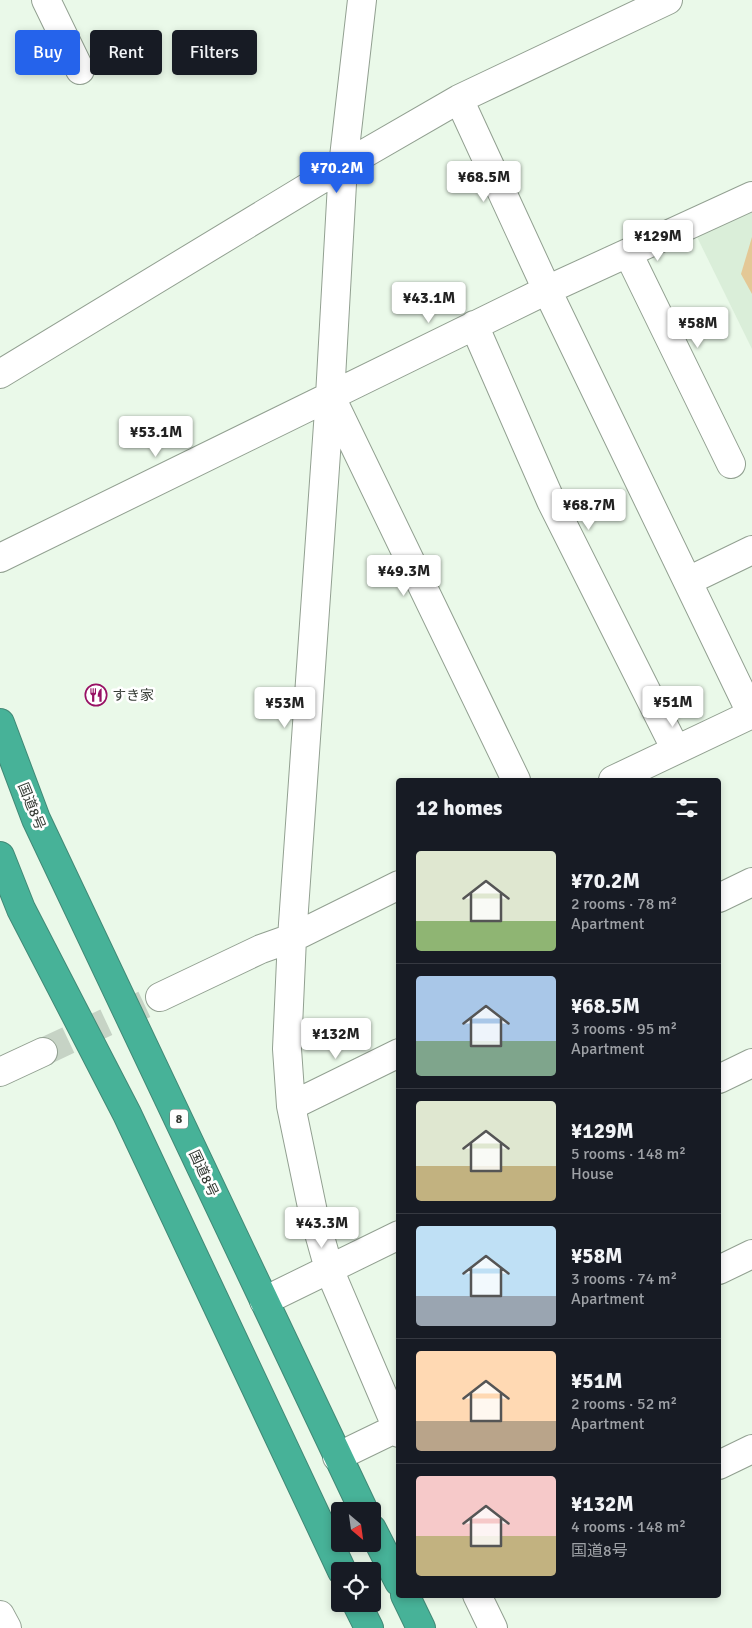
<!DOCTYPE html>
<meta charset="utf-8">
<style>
:root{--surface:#171b24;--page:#20242c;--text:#f1f3f6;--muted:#9ea1a6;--line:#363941;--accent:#2563eb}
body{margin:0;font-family:Signika,"Noto Sans JP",sans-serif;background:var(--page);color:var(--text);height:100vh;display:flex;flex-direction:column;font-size:19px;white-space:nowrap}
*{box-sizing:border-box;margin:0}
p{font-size:16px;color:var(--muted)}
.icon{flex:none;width:28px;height:28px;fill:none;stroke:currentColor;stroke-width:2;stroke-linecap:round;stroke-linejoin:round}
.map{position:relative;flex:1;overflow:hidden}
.details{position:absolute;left:396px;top:778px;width:325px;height:820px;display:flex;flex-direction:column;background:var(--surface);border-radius:5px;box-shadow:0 2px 8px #0003}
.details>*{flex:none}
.hud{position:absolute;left:15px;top:30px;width:306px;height:45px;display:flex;gap:10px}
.needle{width:32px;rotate:151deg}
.fabs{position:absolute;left:331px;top:1502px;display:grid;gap:10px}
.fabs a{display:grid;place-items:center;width:50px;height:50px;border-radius:5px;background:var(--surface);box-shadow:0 2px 8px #0003;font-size:25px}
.price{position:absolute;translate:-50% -42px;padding:0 11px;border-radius:5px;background:#fff;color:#222;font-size:16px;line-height:32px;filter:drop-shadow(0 1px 2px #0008)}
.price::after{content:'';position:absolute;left:50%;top:30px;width:15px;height:11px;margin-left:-8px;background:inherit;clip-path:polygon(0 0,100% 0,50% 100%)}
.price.current{background:var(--accent);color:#fff}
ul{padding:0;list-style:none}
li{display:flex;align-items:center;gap:15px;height:125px;padding:0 20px}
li+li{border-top:1px solid var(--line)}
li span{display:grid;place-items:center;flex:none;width:140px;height:100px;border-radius:5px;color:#555}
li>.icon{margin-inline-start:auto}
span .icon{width:60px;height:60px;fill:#fffc;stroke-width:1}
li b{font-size:21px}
h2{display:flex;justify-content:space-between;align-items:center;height:60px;padding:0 20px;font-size:21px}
.pill{padding:0 18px;border-radius:5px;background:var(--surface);box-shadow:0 2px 8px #0003;font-size:18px;line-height:45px}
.pill.current{background:var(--accent);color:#fff}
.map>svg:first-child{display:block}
.built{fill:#daeed9}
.green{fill:#e4c896}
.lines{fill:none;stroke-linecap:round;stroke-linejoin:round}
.minor-tunnel{stroke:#c6d3c5;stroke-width:28;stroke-dasharray:28 14;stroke-linecap:butt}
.minor-casing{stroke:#92a091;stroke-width:30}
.highway-casing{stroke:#418976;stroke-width:30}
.minor{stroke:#fff;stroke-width:28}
.highway{stroke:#47b298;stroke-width:28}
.labels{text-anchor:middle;stroke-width:5;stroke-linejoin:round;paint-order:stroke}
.shield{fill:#fff;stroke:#727672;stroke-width:1}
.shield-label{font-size:12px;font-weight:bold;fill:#363c36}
.poi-label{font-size:14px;fill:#363c36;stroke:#fff;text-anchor:start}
.street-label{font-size:14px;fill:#363c36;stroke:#fff}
</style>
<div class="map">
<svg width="752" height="1628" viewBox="0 0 752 1628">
<rect width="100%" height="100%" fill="#eaf9e9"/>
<path class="built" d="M 752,211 L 752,349 L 697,237 Z"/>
<path class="green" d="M 752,237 L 752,294 L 741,274 Z"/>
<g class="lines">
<path class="minor-tunnel" d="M 43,1052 L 160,997"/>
<g class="minor-casing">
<path id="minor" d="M 46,0 L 80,70
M 362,0 L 343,166 L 330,396 L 292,938 L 287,1049 L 291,1106 L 313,1212 L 329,1269 L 399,1433
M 459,99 L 547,290 L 752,715
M 628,253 L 731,464
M 474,325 L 551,501 L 676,750
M 0,374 L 343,166 L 459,99 L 668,0
M 331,397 L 516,780
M 0,558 L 547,290 L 752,196
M 688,581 L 752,550
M 613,780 L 752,714
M 719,898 L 752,882
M 160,997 L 261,949 L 292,938 L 399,885
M 0,1072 L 43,1052
M 719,1079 L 752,1063
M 291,1106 L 399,1053
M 719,1270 L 752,1254
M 264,1301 L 399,1235
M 337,1457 L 399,1427
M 719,1465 L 752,1449
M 477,1595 L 493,1628
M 0,1615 L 7,1628"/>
</g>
<g class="highway-casing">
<path id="highway" d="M 0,723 L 36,819 L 364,1511
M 0,856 L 21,909 L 127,1114 L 342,1571
M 372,1529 L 399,1582
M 405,1595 L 421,1628
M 357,1604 L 369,1628"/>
</g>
<use href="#minor" class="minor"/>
<use href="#highway" class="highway"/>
</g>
<defs>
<g id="restaurant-ring" transform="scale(1.125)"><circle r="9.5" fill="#fff" stroke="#981064" stroke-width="1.5"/><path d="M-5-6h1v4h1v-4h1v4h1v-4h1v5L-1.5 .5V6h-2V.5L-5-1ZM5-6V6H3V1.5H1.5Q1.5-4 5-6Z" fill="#981064"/></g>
</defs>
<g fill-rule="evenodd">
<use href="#restaurant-ring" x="96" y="695"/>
</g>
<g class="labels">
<rect class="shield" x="170" y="1109.5" width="18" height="19" rx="4"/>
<g class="shield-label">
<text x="179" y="1123">8</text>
</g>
<g class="poi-label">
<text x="112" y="700">すき家</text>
</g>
<g class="street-label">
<text transform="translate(32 806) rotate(68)" y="5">国道8号</text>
<text transform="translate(204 1173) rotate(65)" y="5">国道8号</text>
</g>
</g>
</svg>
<div class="fabs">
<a><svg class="needle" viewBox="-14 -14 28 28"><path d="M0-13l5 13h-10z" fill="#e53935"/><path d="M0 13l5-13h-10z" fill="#9ea1a6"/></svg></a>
<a><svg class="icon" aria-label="locate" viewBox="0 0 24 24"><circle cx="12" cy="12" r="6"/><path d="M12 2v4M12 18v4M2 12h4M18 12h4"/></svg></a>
</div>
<b class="price current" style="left:337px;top:194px">¥70.2M</b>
<b class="price" style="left:484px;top:203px">¥68.5M</b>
<b class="price" style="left:658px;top:262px">¥129M</b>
<b class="price" style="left:429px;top:324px">¥43.1M</b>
<b class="price" style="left:698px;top:349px">¥58M</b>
<b class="price" style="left:156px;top:458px">¥53.1M</b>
<b class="price" style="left:589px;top:531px">¥68.7M</b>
<b class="price" style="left:404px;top:597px">¥49.3M</b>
<b class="price" style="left:673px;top:728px">¥51M</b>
<b class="price" style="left:285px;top:729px">¥53M</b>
<b class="price" style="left:336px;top:1060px">¥132M</b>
<b class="price" style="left:322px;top:1249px">¥43.3M</b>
<div class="hud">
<a class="pill current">Buy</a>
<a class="pill">Rent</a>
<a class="pill">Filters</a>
</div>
<section class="details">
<h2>12 homes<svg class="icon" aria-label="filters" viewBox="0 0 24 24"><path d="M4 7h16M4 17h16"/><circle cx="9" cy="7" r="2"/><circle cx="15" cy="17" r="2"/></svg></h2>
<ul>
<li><span style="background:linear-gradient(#dfe7d0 70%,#8fb573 0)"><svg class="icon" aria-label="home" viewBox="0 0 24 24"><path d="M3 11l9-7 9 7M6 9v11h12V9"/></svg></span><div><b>¥70.2M</b><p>2 rooms · 78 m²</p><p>Apartment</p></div></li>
<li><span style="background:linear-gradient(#a9c7e8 65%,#7fa58c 0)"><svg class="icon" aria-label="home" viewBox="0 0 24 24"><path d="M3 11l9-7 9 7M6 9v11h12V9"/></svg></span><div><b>¥68.5M</b><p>3 rooms · 95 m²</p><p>Apartment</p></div></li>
<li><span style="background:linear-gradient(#dfe7d0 65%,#c2b280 0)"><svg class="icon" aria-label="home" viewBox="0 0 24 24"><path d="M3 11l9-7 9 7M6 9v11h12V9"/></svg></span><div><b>¥129M</b><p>5 rooms · 148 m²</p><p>House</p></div></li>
<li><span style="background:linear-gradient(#bfe0f5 70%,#9aa5b1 0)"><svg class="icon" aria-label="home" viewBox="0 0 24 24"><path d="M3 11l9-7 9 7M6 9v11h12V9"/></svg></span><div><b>¥58M</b><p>3 rooms · 74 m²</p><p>Apartment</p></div></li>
<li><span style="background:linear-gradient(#ffd9b3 70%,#b9a48a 0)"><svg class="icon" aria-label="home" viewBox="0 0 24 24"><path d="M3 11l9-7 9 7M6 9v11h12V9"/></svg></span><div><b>¥51M</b><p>2 rooms · 52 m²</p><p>Apartment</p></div></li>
<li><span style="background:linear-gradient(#f6c9c9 60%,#c2b280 0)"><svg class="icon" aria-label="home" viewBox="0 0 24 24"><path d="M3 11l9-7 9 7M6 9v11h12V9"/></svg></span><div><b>¥132M</b><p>4 rooms · 148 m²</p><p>国道8号</p></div></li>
</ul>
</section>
</div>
